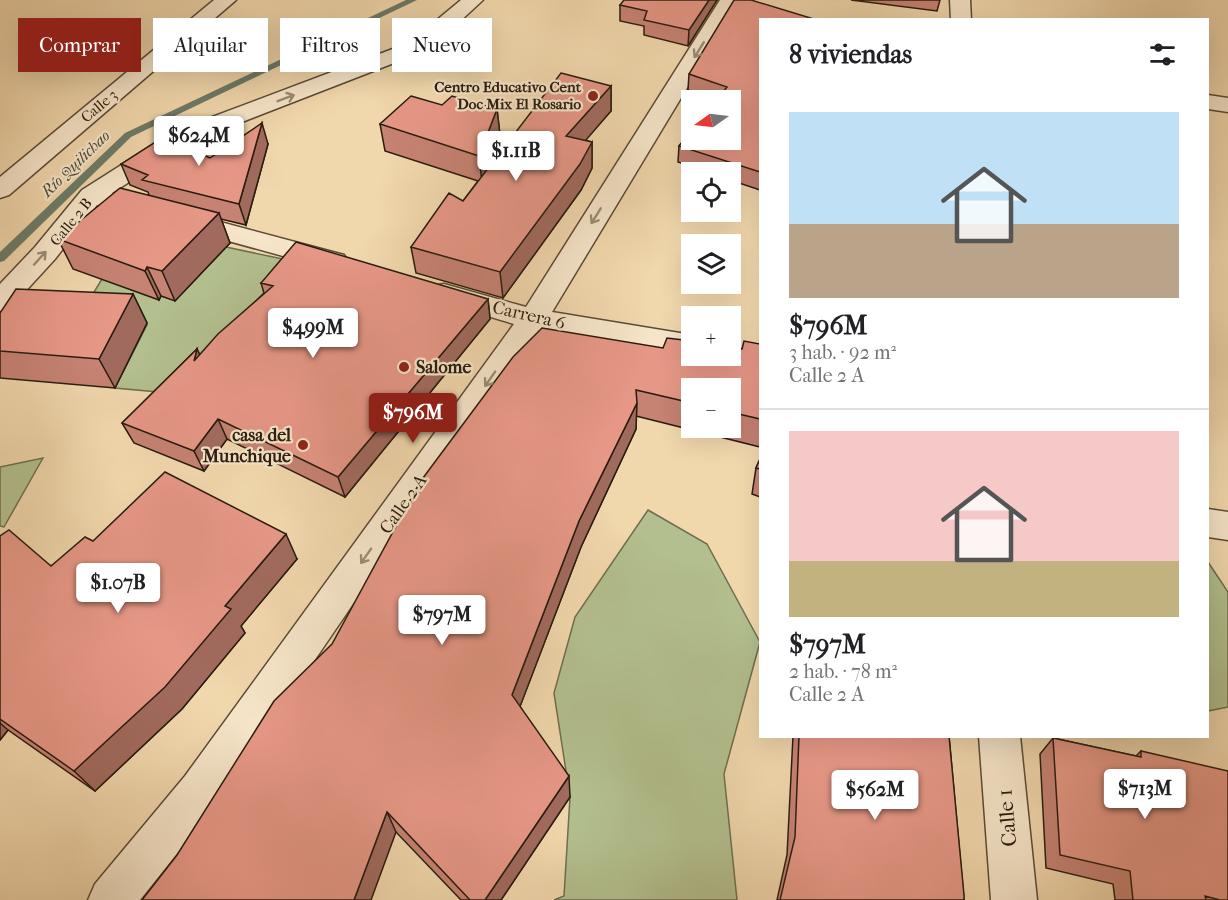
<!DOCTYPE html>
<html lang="es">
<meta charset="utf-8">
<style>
:root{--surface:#fff;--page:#f6f6f6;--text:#202124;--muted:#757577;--line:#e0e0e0;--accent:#8f2418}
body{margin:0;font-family:"IM FELL French Canon",serif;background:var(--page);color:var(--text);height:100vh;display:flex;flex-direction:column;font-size:22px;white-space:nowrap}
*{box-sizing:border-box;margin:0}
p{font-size:20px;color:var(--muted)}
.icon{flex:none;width:33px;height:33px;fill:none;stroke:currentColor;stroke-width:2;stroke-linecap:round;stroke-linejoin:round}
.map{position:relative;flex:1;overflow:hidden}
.sheet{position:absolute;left:759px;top:18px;width:450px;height:720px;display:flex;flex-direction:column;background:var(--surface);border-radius:0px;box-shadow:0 6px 24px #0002}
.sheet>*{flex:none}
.guide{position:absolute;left:18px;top:18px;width:570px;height:54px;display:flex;gap:12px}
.needle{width:39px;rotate:256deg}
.controls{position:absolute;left:681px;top:90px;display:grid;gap:12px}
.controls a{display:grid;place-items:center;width:60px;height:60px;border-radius:0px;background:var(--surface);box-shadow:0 6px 24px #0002;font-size:30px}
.price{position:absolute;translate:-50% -51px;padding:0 14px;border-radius:6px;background:#fff;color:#222;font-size:20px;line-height:39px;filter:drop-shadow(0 2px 3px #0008)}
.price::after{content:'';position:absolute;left:50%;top:36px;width:18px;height:14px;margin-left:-9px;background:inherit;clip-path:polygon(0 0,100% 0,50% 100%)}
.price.current{background:var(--accent);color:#fff}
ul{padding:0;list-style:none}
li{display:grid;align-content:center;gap:12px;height:318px;padding:0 30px}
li+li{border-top:2px solid var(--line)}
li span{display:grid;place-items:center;height:186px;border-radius:0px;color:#555}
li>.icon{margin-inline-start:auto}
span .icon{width:108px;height:108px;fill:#fffc;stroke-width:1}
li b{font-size:26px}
h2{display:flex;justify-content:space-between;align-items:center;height:72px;padding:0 30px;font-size:26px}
.pill{padding:0 21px;border-radius:0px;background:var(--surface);box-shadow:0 6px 24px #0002;font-size:21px;line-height:54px}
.pill.current{background:var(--accent);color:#fff}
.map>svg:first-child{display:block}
.green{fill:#b3bf8e;stroke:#6e6e4e;stroke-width:1.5}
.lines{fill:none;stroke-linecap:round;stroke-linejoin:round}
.stream{fill:#6d7b69;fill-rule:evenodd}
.minor-casing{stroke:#5b4b36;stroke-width:3}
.minor{fill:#f6e5c9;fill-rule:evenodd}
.wall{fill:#c68273;stroke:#291c0f;stroke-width:1.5;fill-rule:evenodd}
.shaded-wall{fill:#a16a5e;stroke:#291c0f;stroke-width:1.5}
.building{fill:#e69786;stroke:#291c0f;stroke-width:1.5}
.oneway{stroke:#9a8b75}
.poi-dot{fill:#8f2418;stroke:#f6e5c9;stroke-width:2}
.labels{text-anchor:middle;stroke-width:4.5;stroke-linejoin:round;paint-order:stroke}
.far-poi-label{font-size:15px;font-weight:bold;fill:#291c0f;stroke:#f6e5c9;text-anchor:end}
.far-street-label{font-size:15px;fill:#291c0f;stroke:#f6e5c9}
.far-water-label{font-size:16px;font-style:italic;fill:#4b4b3c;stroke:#f6e5c9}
.street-label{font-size:18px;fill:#291c0f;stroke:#f6e5c9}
.poi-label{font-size:18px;font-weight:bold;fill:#291c0f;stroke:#f6e5c9;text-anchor:start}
.near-street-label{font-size:21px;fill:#291c0f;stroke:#f6e5c9}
</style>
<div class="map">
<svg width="1228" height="900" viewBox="0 0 1228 900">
<rect width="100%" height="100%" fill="#f1d7ac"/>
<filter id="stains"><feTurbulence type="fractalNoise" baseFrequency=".00333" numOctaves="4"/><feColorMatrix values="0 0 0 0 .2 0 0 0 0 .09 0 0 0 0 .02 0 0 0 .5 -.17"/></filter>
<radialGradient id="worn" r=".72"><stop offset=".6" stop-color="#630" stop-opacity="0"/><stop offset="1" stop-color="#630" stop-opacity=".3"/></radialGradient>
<path class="green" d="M 226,247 L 325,268 L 180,394 L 115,388 L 147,325 L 77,320 L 102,279 L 175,300 Z
M 43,458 L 4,527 L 0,526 L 0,467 Z
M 648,510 L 707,544 L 760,642 L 724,774 L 737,900 L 554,900 L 564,896 L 570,797 L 554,693 L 575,617 Z
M 1208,562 L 1228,592 L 1228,707 L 1208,711 Z"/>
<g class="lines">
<path class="stream" d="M 406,0 L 417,0 L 131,137 L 4,261 L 0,262 L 0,252 L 125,133 Z"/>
<g class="minor-casing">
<path id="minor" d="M 214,0 L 236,0 L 9,195 L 0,198 L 0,177 Z
M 461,0 L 483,0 L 430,49 L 193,141 L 112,193 L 344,255 L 348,261 L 344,267 L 334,270 L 97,205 L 55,259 L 10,308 L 0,311 L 0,284 L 35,247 L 82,190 L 175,131 L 398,47 L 414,39 Z
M 720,0 L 740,0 L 552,312 L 692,335 L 692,356 L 695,356 L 692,357 L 540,330 L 215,806 L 140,900 L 88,900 L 95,884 L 185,776 L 514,324 L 434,300 L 430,293 L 434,286 L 444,284 L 526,307 Z
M 950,0 L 970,0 L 971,20 L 951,20 Z
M 1208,95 L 1228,98 L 1228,112 L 1208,109 Z
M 1208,509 L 1228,512 L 1228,540 L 1208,537 Z
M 979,736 L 1020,736 L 1037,900 L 991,900 Z"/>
</g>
<use href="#minor" class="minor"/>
</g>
<path class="wall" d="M 717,0 L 688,46 L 644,35 L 644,26 L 620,21 L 620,5 Z
M 851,0 L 940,0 L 937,11 Z
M 760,20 L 760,190 L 730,180 L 730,172 L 708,172 L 678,162 L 679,146 L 716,100 L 688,90 L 689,74 Z
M 611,86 L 611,111 L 585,140 L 592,142 L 592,168 L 581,190 L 503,298 L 416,273 L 411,247 L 463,201 L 478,181 L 385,151 L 380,124 L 442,105 L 497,109 L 500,135 L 487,169 Z
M 268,144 L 246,225 L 221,219 L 230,243 L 175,301 L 161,296 L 159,300 L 73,269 L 58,239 L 149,195 L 148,192 L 130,185 L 121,164 L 210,158 Z
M 261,283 L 488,299 L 490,319 L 345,497 L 227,439 L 204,471 L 134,443 L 122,423 L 197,349 L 200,355 L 264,293 Z
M 133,294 L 147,323 L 115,388 L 0,378 L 0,313 Z
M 760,344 L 760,447 L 636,416 L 636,429 L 581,547 L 520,706 L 570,797 L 501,900 L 461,900 L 396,832 L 142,900 L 663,348 L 742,349 ZM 692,388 L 730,388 L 730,428 L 692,428 Z
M 760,459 L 760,497 L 752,494 L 756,468 Z
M 0,536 L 51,566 L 93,541 L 297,559 L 241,626 L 245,633 L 182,709 L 95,791 L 8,730 L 0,740 Z
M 793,736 L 949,736 L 964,900 L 777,900 L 787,855 Z
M 1053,738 L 1136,756 L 1141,751 L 1228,900 L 1115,900 L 1113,884 L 1046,868 L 1040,754 Z"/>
<path class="shaded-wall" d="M 709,0 L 717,0 L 688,46 L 689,30 Z
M 611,86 L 611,111 L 567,162 L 566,136 Z
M 497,109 L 500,135 L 482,183 L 479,156 Z
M 262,123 L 268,144 L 246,225 L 239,204 Z
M 592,142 L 592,168 L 581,190 L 503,298 L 500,272 Z
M 219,213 L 230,243 L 175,301 L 162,271 Z
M 147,267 L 161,296 L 159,300 L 145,271 Z
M 133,294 L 147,323 L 115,388 L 99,359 Z
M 488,299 L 490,319 L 345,497 L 338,477 Z
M 197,349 L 207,370 L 194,361 Z
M 637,403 L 636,429 L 581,547 L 516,717 L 512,695 L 579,521 Z
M 218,419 L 227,439 L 204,471 L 194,451 Z
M 286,534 L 297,559 L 241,626 L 245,633 L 182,709 L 95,791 L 74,771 L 225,606 Z
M 0,723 L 8,730 L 0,740 Z
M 569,776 L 570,797 L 501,900 L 485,900 Z
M 387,812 L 396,832 L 371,900 L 354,900 Z"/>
<path class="building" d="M 624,0 L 709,0 L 689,30 L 644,20 L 647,11 L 620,5 Z
M 734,0 L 751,0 L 817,20 L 760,20 L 760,172 L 679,146 L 692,131 L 692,140 L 730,140 L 730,100 L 716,100 L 727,87 L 689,74 Z
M 561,73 L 611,86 L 566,136 L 592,142 L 580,164 L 500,272 L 411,247 L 449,193 L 463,201 Z
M 411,96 L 442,105 L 452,96 L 497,109 L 479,156 L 380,124 Z
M 262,123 L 239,204 L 142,180 L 148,175 L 121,164 L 163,137 L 210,158 Z
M 120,188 L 219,213 L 162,271 L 147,267 L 145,271 L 58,239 Z
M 296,242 L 488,299 L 338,477 L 218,419 L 194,451 L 122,423 L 197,349 L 194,361 L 218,334 L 273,286 L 261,283 Z
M 16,289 L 133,294 L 99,359 L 0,351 L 0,313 Z
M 542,328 L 663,348 L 667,338 L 692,341 L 692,356 L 730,356 L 730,347 L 742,349 L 744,341 L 760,344 L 760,419 L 730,412 L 730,388 L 692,388 L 692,403 L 636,390 L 637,403 L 579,521 L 512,695 L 569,776 L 485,900 L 470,900 L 387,812 L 354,900 L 142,900 L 177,855 L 274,701 L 332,644 L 420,482 L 513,357 Z
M 760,459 L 760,469 L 756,468 Z
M 165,472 L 286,534 L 225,606 L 231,609 L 165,687 L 74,771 L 0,719 L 0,536 L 9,530 L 51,566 L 85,537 L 93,541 Z
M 799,736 L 949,736 L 964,895 L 964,900 L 780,900 L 795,837 Z
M 1053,738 L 1141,757 L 1141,751 L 1228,771 L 1228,900 L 1220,900 L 1205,896 L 1206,900 L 1133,900 L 1130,871 L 1060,855 Z"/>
<defs><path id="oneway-shaft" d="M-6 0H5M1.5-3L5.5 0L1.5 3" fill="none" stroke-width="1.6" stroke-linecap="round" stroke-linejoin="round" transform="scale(1.5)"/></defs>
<g class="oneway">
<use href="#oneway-shaft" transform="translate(699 50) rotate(122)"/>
<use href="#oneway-shaft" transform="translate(286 98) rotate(-21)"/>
<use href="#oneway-shaft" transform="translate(596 216) rotate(122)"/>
<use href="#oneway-shaft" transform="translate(40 258) rotate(-48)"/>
<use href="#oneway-shaft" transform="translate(490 379) rotate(125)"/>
<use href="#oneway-shaft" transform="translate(366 556) rotate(125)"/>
</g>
<g class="poi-dot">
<circle cx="593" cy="96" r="6"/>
<circle cx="404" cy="367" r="6"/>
<circle cx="303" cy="445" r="6"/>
</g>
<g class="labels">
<g class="far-poi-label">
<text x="581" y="92">Centro Educativo Cent<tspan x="581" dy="17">Doc Mix El Rosario</tspan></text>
</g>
<g class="far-street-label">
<text transform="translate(99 106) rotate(-40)" y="5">Calle 3</text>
<text transform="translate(71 222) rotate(-51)" y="5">Calle 2 B</text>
</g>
<g class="far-water-label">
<text transform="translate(75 163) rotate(-44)" y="6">Río Quilichao</text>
</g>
<g class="street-label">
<text transform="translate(529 315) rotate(13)" y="6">Carrera 6</text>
<text transform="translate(403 504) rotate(-55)" y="6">Calle 2 A</text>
</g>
<g class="poi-label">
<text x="416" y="373">Salome</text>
<text x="291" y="441" text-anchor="end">casa del<tspan x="291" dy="21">Munchique</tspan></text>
</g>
<g class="near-street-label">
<text transform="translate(1007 818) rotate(-95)" y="7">Calle 1</text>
</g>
</g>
<rect width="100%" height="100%" filter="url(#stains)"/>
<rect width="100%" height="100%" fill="url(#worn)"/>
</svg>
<div class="controls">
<a><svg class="needle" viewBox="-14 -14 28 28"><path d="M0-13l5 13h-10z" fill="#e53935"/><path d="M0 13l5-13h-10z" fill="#757577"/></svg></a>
<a><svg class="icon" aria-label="locate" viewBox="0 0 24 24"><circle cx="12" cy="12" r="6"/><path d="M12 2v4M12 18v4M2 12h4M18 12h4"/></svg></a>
<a><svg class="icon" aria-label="layers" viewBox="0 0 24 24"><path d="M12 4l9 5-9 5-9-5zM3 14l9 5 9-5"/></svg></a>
<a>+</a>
<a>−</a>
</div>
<b class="price" style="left:199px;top:167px">$624M</b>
<b class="price" style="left:516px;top:182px">$1.11B</b>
<b class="price" style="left:313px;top:359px">$499M</b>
<b class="price current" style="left:413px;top:444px">$796M</b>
<b class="price" style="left:118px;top:614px">$1.07B</b>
<b class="price" style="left:442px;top:646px">$797M</b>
<b class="price" style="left:1145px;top:820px">$713M</b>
<b class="price" style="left:875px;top:821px">$562M</b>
<div class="guide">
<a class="pill current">Comprar</a>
<a class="pill">Alquilar</a>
<a class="pill">Filtros</a>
<a class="pill">Nuevo</a>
</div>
<section class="sheet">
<h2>8 viviendas<svg class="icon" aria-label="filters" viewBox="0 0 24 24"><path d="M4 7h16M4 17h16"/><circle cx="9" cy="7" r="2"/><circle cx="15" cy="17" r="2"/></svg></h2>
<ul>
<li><span style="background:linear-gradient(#bfe0f5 60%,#b9a48a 0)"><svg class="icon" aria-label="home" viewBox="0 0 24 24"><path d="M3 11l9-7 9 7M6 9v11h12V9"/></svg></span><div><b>$796M</b><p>3 hab. · 92 m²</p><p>Calle 2 A</p></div></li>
<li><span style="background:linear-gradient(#f6c9c9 70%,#c2b280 0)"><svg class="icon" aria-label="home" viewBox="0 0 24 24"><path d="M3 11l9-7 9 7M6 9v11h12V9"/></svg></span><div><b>$797M</b><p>2 hab. · 78 m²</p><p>Calle 2 A</p></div></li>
</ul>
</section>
</div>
